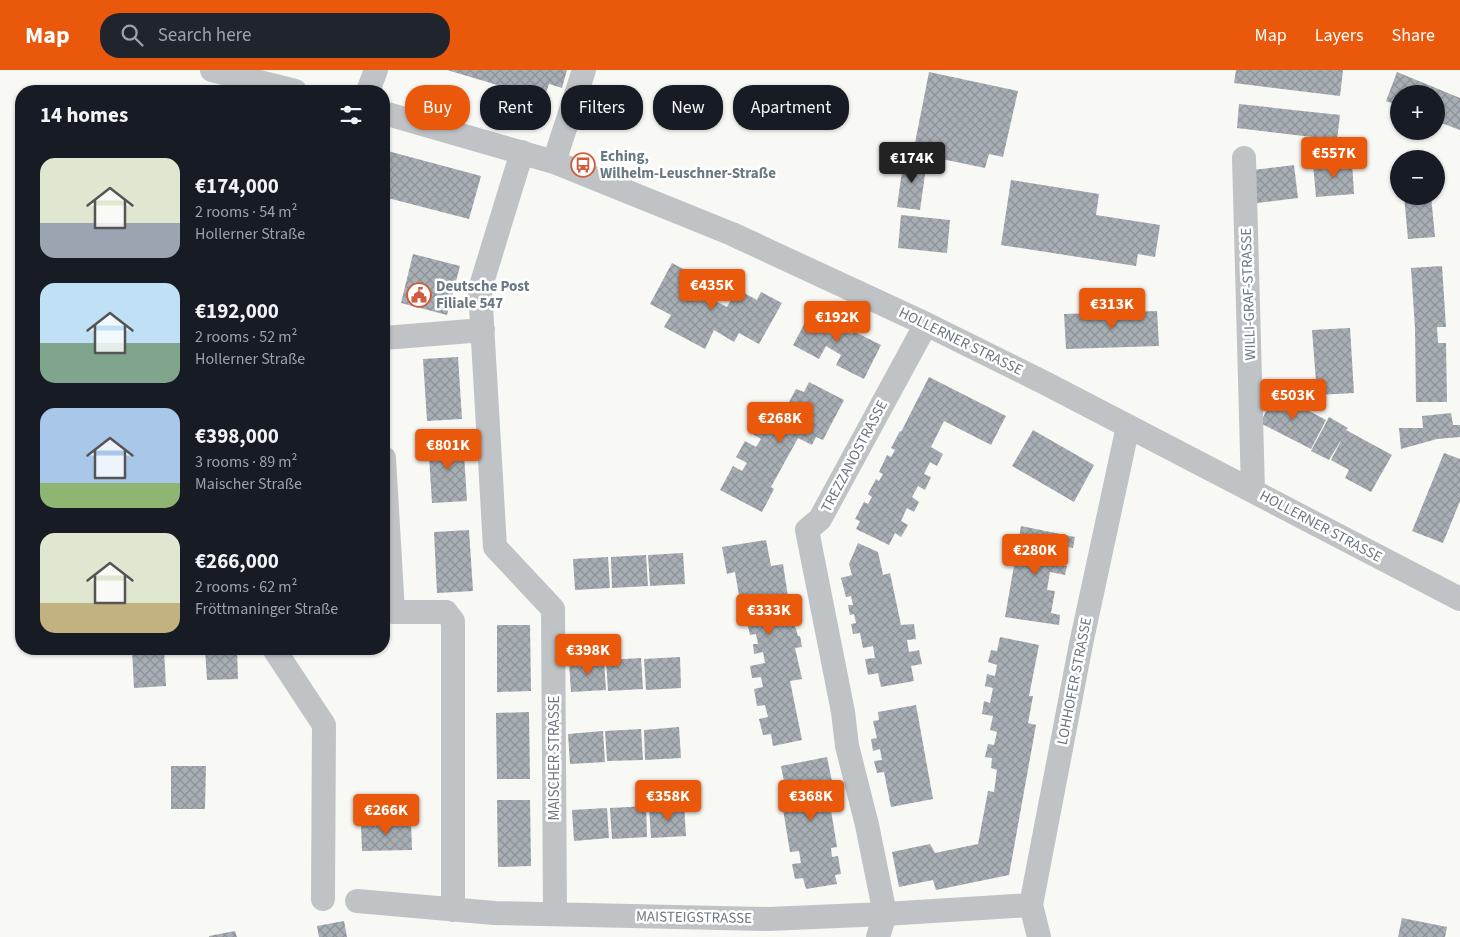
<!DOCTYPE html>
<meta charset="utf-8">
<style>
:root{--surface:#171b24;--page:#20242c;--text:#f1f3f6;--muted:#9ea1a6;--accent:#ea580c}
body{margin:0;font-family:"Source Sans 3",sans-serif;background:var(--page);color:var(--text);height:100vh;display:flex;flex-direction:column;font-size:19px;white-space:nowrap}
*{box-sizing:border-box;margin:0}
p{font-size:16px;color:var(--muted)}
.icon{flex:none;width:28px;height:28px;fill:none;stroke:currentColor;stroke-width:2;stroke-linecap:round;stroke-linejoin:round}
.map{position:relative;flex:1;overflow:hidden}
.drawer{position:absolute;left:15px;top:15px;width:375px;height:570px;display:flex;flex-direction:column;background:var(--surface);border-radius:20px;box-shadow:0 1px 4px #0004}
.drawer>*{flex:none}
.guide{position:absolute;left:405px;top:15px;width:475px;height:45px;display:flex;gap:10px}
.tools{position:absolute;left:1390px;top:15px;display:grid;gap:10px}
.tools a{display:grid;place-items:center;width:55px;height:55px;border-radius:50%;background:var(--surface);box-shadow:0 1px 4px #0004;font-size:25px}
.price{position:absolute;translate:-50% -42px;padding:0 11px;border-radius:5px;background:var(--accent);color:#fff;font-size:16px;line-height:32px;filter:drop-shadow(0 1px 2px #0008)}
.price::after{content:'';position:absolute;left:50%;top:30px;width:15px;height:11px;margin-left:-8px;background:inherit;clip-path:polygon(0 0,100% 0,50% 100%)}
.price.active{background:#222;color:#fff}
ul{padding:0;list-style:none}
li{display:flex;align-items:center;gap:15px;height:125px;padding:0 25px}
li span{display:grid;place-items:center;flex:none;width:140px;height:100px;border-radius:15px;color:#555}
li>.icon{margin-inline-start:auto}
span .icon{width:60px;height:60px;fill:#fffc;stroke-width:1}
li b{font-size:21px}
h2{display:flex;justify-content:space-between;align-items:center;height:60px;padding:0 25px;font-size:21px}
.chip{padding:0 18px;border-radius:20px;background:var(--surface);box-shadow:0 1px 4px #0004;font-size:18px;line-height:45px}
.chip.active{background:var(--accent);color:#fff}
header{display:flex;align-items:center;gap:30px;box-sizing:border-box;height:70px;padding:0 25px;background:var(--accent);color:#fff}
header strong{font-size:24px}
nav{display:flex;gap:28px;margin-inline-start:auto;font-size:18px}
.search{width:350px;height:45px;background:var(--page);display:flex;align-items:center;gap:12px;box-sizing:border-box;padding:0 18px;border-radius:20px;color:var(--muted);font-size:19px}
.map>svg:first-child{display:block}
.building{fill:url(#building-cross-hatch)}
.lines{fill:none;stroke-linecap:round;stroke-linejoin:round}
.street{stroke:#bfc3c6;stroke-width:24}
.labels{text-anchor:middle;stroke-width:5;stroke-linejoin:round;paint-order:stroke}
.poi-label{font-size:15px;font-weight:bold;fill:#6a7883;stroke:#fff;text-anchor:start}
.street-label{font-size:15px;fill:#6a7883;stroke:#fff}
</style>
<header>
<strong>Map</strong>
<div class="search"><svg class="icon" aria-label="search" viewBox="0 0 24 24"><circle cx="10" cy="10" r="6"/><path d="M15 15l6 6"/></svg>Search here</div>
<nav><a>Map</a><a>Layers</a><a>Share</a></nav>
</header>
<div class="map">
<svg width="1460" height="867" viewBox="0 0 1460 867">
<defs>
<pattern id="building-cross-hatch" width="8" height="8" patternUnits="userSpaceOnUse" patternTransform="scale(1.25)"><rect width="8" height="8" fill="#a7aeb4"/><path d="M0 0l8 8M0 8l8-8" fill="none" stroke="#8c9298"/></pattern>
</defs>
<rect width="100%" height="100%" fill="#f8f8f5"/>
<path class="building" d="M 447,0 L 567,0 L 562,18 L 549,14 L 544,29 Z
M 1236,0 L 1343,0 L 1340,26 L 1234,13 Z
M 929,2 L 1018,21 L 1003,87 L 989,84 L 985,98 L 913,83 Z
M 1397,2 L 1460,28 L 1460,60 L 1436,51 L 1436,24 L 1399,24 L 1399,36 L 1386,31 Z
M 1239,34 L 1340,45 L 1337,70 L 1237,58 Z
M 384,80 L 481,106 L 469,149 L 384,127 Z
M 904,87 L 927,90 L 920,140 L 897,137 Z
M 1352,92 L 1354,124 L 1316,127 L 1313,94 Z
M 1294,95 L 1298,128 L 1257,133 L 1253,100 Z
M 1011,110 L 1099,124 L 1096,145 L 1160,155 L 1155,187 L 1138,184 L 1136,196 L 1001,175 Z
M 1404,126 L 1431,126 L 1435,167 L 1408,169 Z
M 901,145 L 950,150 L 947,183 L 898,178 Z
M 413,184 L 460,196 L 447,245 L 401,233 Z
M 672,193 L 693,204 L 687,216 L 727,237 L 737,219 L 757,230 L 761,222 L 782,233 L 759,274 L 739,263 L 734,272 L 714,260 L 705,279 L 664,257 L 671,245 L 650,234 Z
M 1442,196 L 1446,257 L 1437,257 L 1438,273 L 1446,273 L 1447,332 L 1416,332 L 1415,258 L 1411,198 Z
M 814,236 L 840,250 L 837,256 L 852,264 L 853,261 L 881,275 L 864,309 L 836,295 L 841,285 L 826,276 L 819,289 L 793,275 Z
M 1157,241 L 1159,276 L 1066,279 L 1064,244 Z
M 1350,258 L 1354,323 L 1317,325 L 1312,260 Z
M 458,287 L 462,349 L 427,351 L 423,289 Z
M 929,307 L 1006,346 L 991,375 L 944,351 L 931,377 L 943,384 L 937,396 L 930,392 L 924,404 L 931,407 L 925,420 L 918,416 L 912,427 L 919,432 L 914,442 L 907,438 L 901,451 L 908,455 L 901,467 L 895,463 L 889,475 L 856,459 L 860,451 L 855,449 L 864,432 L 868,434 L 872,427 L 868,424 L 876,409 L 879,411 L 883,404 L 879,402 L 887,385 L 891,387 L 895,380 L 891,378 L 900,361 L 901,362 Z
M 809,312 L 844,330 L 823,370 L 816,367 L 812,375 L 798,368 L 771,417 L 774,419 L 762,442 L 720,420 L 733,396 L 742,401 L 747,393 L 736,387 L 745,371 L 756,377 L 761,369 L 751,363 L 759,347 L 783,360 L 788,351 L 781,347 L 788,334 L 796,319 L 804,322 Z
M 1276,323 L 1326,350 L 1311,379 L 1260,353 Z
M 1451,343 L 1453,355 L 1460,355 L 1460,367 L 1437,369 L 1401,379 L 1399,358 L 1423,358 L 1422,346 Z
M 1329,347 L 1348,358 L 1346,360 L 1392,385 L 1371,422 L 1345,408 L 1349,400 L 1331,390 L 1343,367 L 1329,390 L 1311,381 Z
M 1033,360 L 1094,395 L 1074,432 L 1012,396 Z
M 463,369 L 467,431 L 432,433 L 428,371 Z
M 1444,383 L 1460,389 L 1460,431 L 1443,473 L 1412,461 Z
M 1021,456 L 1075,467 L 1073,478 L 1055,474 L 1052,493 L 1067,496 L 1065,505 L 1050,502 L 1047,520 L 1055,521 L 1051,543 L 1060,545 L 1059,555 L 1005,547 Z
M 469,460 L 473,521 L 437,523 L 434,462 Z
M 766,470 L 771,496 L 783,494 L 791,546 L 796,545 L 798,556 L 795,556 L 798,566 L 800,566 L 802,577 L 795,578 L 802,609 L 790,611 L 802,670 L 773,676 L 771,664 L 763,665 L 759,649 L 768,647 L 765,635 L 757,636 L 754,619 L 763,617 L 761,607 L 752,608 L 750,596 L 765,593 L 763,582 L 754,584 L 753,574 L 758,574 L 756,564 L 750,565 L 745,543 L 742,543 L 735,502 L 727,504 L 722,477 Z
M 858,473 L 878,482 L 883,505 L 890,503 L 901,555 L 914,554 L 916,569 L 907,570 L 909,582 L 919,580 L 922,594 L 911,596 L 914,611 L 881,617 L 878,603 L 868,605 L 865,589 L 875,588 L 873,576 L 863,578 L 860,563 L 853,564 L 851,554 L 856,553 L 854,544 L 850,545 L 848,535 L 853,535 L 851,526 L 846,527 L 841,508 L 852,505 L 849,494 Z
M 683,483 L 685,514 L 650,516 L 648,485 Z
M 646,485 L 648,516 L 612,518 L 611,487 Z
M 608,487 L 610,518 L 575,520 L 573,489 Z
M 497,555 L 530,555 L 531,621 L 497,622 Z
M 1000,567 L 1039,575 L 1029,626 L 1033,626 L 1028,653 L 1036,655 L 1009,805 L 936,820 L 933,810 L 899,817 L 892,782 L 930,774 L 935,783 L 978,774 L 988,721 L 994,722 L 997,700 L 991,698 L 992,688 L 985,687 L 988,674 L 994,675 L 997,662 L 990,660 L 993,646 L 982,644 L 984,631 L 990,633 L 993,618 L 985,616 L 987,604 L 995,606 L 997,595 L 988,592 L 991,580 L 997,581 Z
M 132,579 L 164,579 L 166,616 L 134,618 Z
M 205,579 L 237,579 L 238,609 L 207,610 Z
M 680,587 L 681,618 L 646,620 L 644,589 Z
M 641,588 L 643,619 L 608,621 L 606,590 Z
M 604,590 L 606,620 L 571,622 L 569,592 Z
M 916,635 L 933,729 L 891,737 L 884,702 L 877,703 L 874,691 L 882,690 L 880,679 L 873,681 L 871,669 L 877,668 L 873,651 L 879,650 L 878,642 Z
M 529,642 L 530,709 L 497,709 L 496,643 Z
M 679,657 L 681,688 L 645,690 L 644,660 Z
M 641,659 L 643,690 L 607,691 L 605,661 Z
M 603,661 L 605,692 L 570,694 L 568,664 Z
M 827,687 L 834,721 L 828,722 L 837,777 L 831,778 L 832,787 L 838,786 L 841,804 L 835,805 L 837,814 L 806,819 L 803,808 L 795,809 L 792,794 L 801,793 L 799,781 L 790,782 L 783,739 L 798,736 L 796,726 L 787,727 L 781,696 Z
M 171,696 L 206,696 L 205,739 L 171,739 Z
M 497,730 L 530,730 L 531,796 L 498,797 Z
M 684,735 L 686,766 L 651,768 L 649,737 Z
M 646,736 L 647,767 L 612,769 L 610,738 Z
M 607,738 L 609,768 L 574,771 L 572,740 Z
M 411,751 L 412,780 L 362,781 L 361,752 Z
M 1402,848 L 1447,857 L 1445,867 L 1398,867 Z
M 344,851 L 347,867 L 319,867 L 317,856 Z
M 235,861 L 237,867 L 209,867 L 209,866 Z"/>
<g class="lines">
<path class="street" d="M 212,0 L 295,21
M 368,21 L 376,0
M 384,43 L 554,92 L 732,164 L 926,254 L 1045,313 L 1460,529
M 522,82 L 480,219 L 495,477 L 553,539 L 555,844
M 1244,88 L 1253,420
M 554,92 L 584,0
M 384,268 L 483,260
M 384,388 L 393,542 L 446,542 L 453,551 L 453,840
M 274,579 L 324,655 L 323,829
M 357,831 L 494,843 L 768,849 L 885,844 L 1031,835
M 878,867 L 885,844 L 867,755 L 847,676 L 843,642 L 807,460 L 820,449 L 926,254
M 1039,867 L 1031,835 L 1081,574 L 1128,356"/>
</g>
<defs>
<g id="bus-ring" transform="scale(1.25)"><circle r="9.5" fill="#fff" stroke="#cf5c3d" stroke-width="1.5"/><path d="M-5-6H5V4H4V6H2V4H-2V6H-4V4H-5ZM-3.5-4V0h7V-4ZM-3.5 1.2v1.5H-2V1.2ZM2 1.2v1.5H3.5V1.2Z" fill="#cf5c3d"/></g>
<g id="civic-ring" transform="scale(1.25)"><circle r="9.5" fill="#fff" stroke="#cf5c3d" stroke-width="1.5"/><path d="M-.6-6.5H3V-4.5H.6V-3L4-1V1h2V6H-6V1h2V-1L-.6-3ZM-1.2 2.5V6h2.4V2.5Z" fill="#cf5c3d"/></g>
</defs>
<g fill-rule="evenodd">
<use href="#bus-ring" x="583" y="95"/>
<use href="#civic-ring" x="419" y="225"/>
</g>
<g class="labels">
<g class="poi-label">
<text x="600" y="91">Eching,<tspan x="600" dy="17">Wilhelm-Leuschner-Straße</tspan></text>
<text x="436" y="221">Deutsche Post<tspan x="436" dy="17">Filiale 547</tspan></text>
</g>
<g class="street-label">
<text transform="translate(1248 224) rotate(-92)" y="5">WILLI-GRAF-STRASSE</text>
<text transform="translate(961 271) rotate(26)" y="5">HOLLERNER STRASSE</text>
<text transform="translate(854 386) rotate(-62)" y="5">TREZZANOSTRASSE</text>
<text transform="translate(1321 456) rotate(28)" y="5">HOLLERNER STRASSE</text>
<text transform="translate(1074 611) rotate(-79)" y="5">LOHHOFER STRASSE</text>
<text transform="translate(554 688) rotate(-90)" y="5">MAISCHER STRASSE</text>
<text transform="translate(694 847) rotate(1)" y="5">MAISTEIGSTRASSE</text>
</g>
</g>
</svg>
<div class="tools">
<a>+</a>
<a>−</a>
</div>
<b class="price" style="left:1334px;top:109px">€557K</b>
<b class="price active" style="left:912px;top:114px">€174K</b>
<b class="price" style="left:712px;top:241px">€435K</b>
<b class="price" style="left:1112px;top:260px">€313K</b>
<b class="price" style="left:837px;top:273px">€192K</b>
<b class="price" style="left:1293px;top:351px">€503K</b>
<b class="price" style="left:780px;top:374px">€268K</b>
<b class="price" style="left:448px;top:401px">€801K</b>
<b class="price" style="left:1035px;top:506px">€280K</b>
<b class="price" style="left:769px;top:566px">€333K</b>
<b class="price" style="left:588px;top:606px">€398K</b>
<b class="price" style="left:668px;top:752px">€358K</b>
<b class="price" style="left:811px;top:752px">€368K</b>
<b class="price" style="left:386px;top:766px">€266K</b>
<div class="guide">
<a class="chip active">Buy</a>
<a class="chip">Rent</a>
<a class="chip">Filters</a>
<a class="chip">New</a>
<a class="chip">Apartment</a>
</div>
<section class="drawer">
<h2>14 homes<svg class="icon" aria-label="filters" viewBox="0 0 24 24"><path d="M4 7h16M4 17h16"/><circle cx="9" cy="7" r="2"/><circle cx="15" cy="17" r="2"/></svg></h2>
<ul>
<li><span style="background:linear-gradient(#dfe7d0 65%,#9aa5b1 0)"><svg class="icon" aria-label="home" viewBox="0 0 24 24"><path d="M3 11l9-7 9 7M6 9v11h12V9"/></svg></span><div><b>€174,000</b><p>2 rooms · 54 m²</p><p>Hollerner Straße</p></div></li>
<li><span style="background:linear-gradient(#bfe0f5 60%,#7fa58c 0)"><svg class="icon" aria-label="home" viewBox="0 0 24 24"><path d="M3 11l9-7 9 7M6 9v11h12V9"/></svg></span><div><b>€192,000</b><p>2 rooms · 52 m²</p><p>Hollerner Straße</p></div></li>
<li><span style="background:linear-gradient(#a9c7e8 75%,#8fb573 0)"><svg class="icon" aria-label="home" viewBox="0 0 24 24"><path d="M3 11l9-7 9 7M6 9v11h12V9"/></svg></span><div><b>€398,000</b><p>3 rooms · 89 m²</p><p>Maischer Straße</p></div></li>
<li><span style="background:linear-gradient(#dfe7d0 70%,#c2b280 0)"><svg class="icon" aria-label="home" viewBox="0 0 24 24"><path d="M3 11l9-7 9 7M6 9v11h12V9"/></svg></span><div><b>€266,000</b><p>2 rooms · 62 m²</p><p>Fröttmaninger Straße</p></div></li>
</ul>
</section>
</div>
